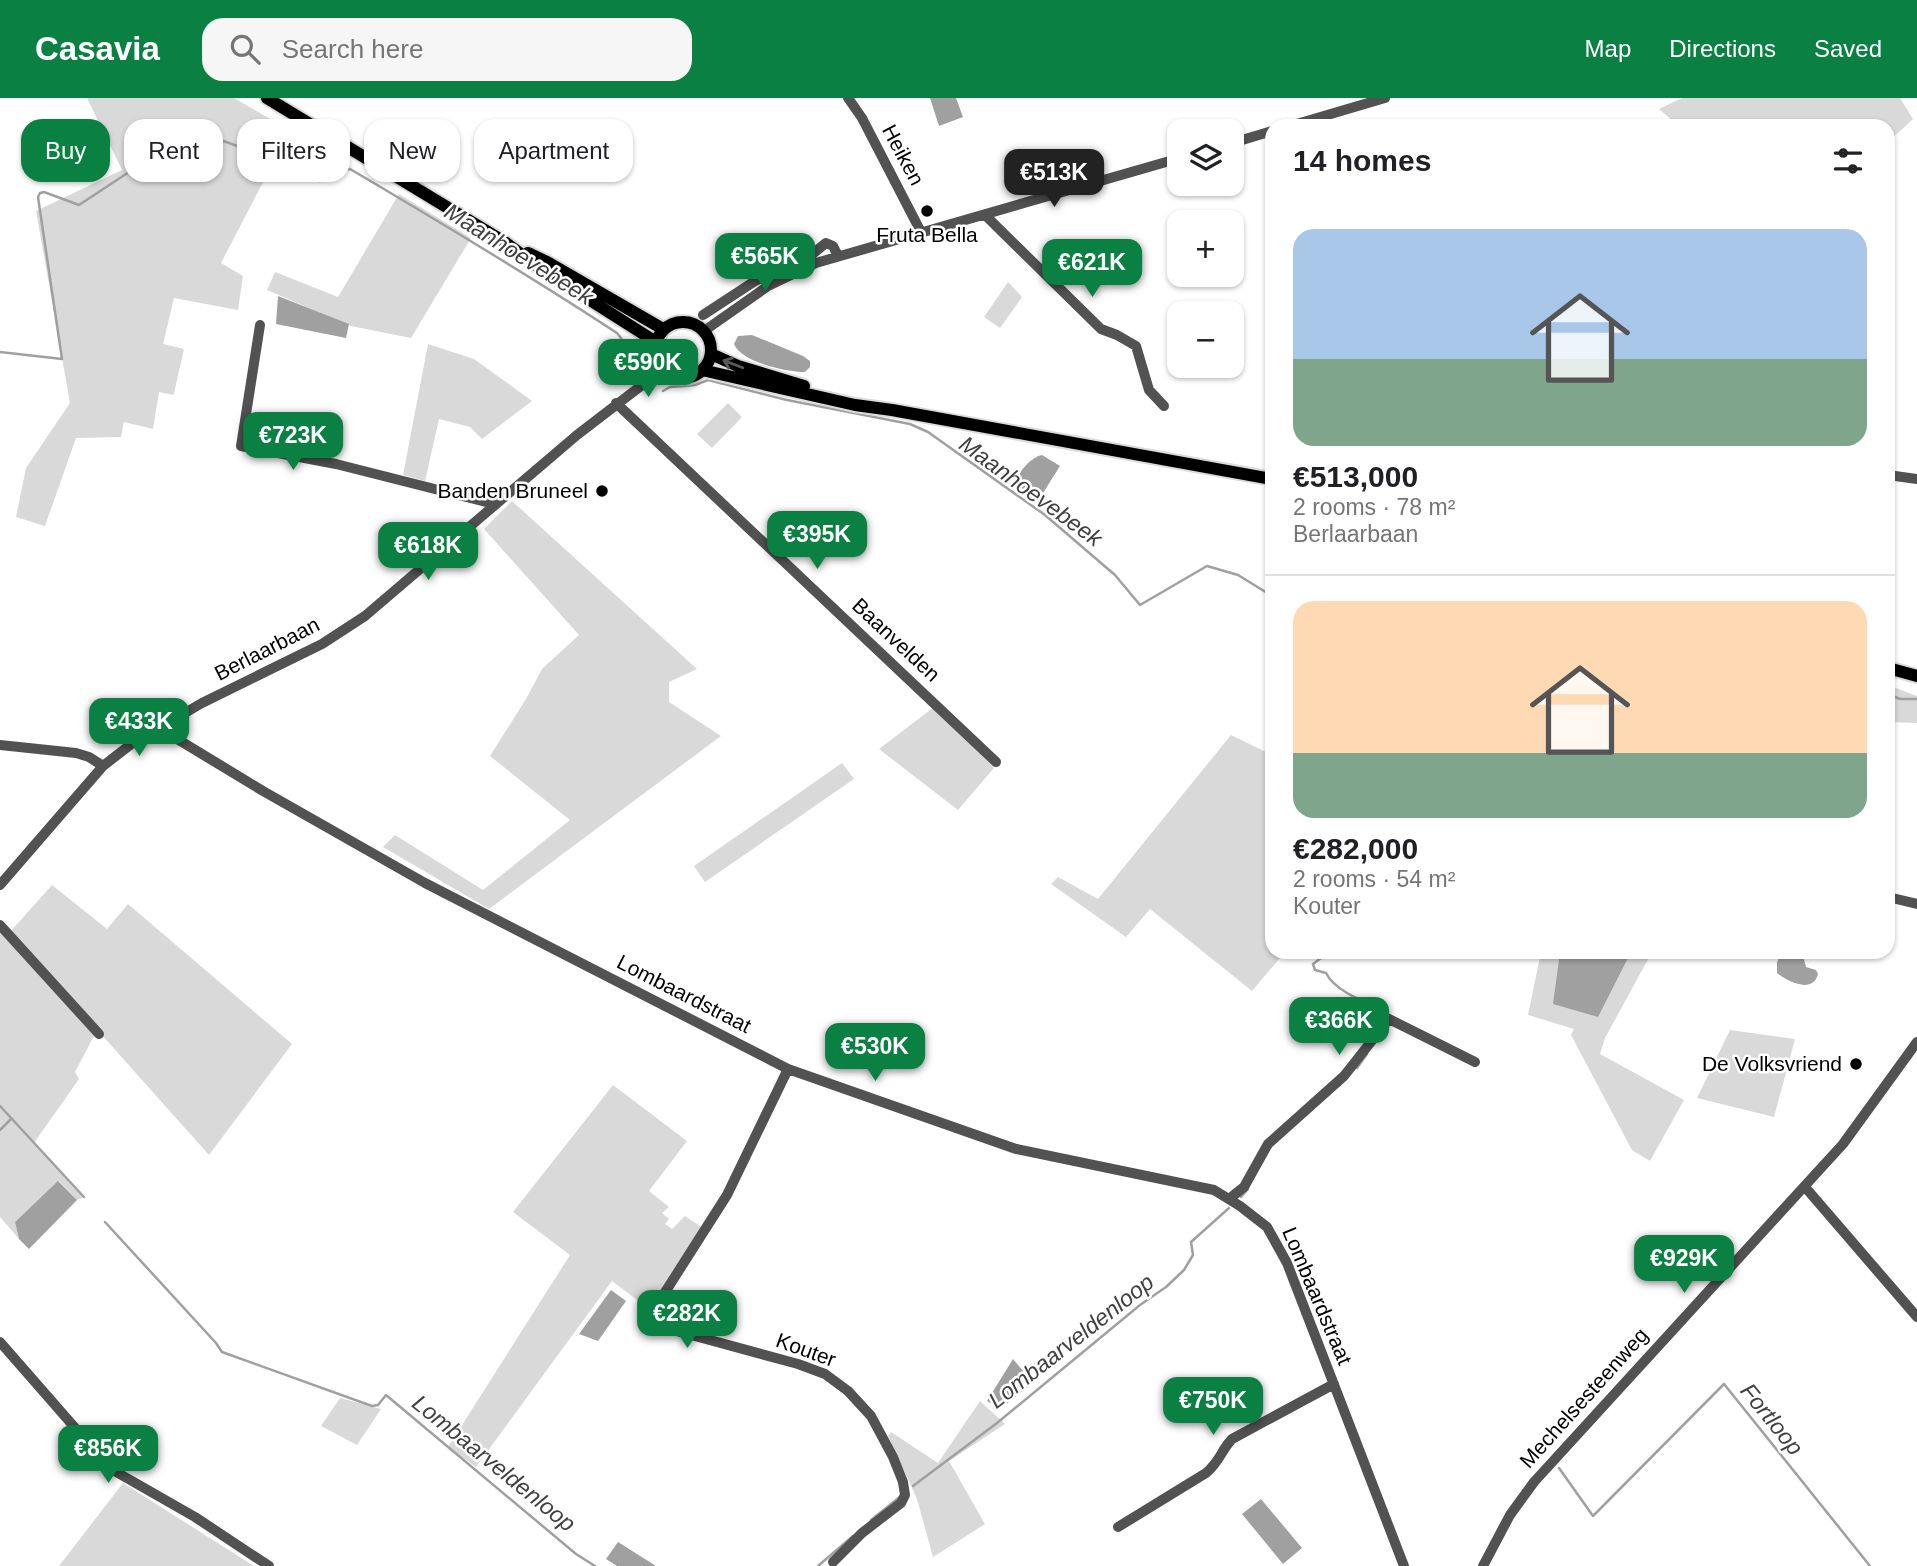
<!DOCTYPE html>
<meta charset="utf-8">
<style>
:root{--surface:#fff;--page:#f6f6f6;--text:#202124;--muted:#757577;--line:#e0e0e0;--accent:#0b8043}
body{margin:0;font-family:Helvetica,sans-serif;background:var(--page);color:var(--text);height:100vh;display:flex;flex-direction:column;font-size:26px;white-space:nowrap}
*{box-sizing:border-box;margin:0}
p{font-size:23px;color:var(--muted)}
.icon{flex:none;width:38px;height:38px;fill:none;stroke:currentColor;stroke-width:2;stroke-linecap:round;stroke-linejoin:round}
.map{position:relative;flex:1;overflow:hidden}
.sheet{position:absolute;left:1265px;top:21px;width:630px;height:840px;display:flex;flex-direction:column;background:var(--surface);border-radius:21px;box-shadow:0 2px 5px #0004}
.sheet>*{flex:none}
.top-card{position:absolute;left:21px;top:21px;width:665px;height:63px;display:flex;gap:14px}
.tools{position:absolute;left:1167px;top:21px;display:grid;gap:14px}
.tools a{display:grid;place-items:center;width:77px;height:77px;border-radius:14px;background:var(--surface);box-shadow:0 2px 5px #0004;font-size:35px}
.price{position:absolute;translate:-50% -60px;padding:0 16px;border-radius:14px;background:var(--accent);color:#fff;font-size:23px;line-height:46px;filter:drop-shadow(0 2px 4px #0008)}
.price::after{content:'';position:absolute;left:50%;top:42px;width:21px;height:16px;margin-left:-10px;background:inherit;clip-path:polygon(0 0,100% 0,50% 100%)}
.price.selected{background:#222;color:#fff}
ul{padding:0;list-style:none}
li{display:grid;align-content:center;gap:14px;height:371px;padding:0 28px}
li+li{border-top:2px solid var(--line)}
li span{display:grid;place-items:center;height:217px;border-radius:21px;color:#555}
li>.icon{margin-inline-start:auto}
span .icon{width:126px;height:126px;fill:#fffc;stroke-width:1}
li b{font-size:30px}
h2{display:flex;justify-content:space-between;align-items:center;height:84px;padding:0 28px;font-size:30px}
.pill{padding:0 24px;border-radius:21px;background:var(--surface);box-shadow:0 2px 5px #0004;font-size:24px;line-height:63px}
.pill.selected{background:var(--accent);color:#fff}
header{display:flex;align-items:center;gap:42px;box-sizing:border-box;height:98px;padding:0 35px;background:var(--accent);color:#fff}
header strong{font-size:33px}
nav{display:flex;gap:38px;margin-inline-start:auto;font-size:24px}
.search{width:490px;height:63px;background:var(--page);display:flex;align-items:center;gap:18px;box-sizing:border-box;padding:0 24px;border-radius:21px;color:var(--muted);font-size:26px}
.map>svg:first-child{display:block}
.green{fill:#d9d9d9}
.water{fill:#a0a0a0}
.lines{fill:none;stroke-linecap:round;stroke-linejoin:round}
.stream{stroke:#a0a0a0;stroke-width:2.5}
.major-casing{stroke:#dbdbdb;stroke-width:16}
.minor{stroke:#525252;stroke-width:10}
.major{stroke:#000;stroke-width:12}
.oneway{stroke:#595959}
.poi-dot{fill:#000;stroke:#fff;stroke-width:2.5}
.labels{text-anchor:middle;stroke-width:5;stroke-linejoin:round;paint-order:stroke}
.street-label{font-size:21px;fill:#000;stroke:#fff}
.poi-label{font-size:21px;fill:#000;stroke:#fff;text-anchor:end}
.water-label{font-size:23px;font-style:italic;fill:#414141;stroke:#fff}
</style>
<header>
<strong>Casavia</strong>
<div class="search"><svg class="icon" aria-label="search" viewBox="0 0 24 24"><circle cx="10" cy="10" r="6"/><path d="M15 15l6 6"/></svg>Search here</div>
<nav><a>Map</a><a>Directions</a><a>Saved</a></nav>
</header>
<div class="map">
<svg width="1917" height="1468" viewBox="0 0 1917 1468">
<rect width="100%" height="100%" fill="#fff"/>
<path class="green" d="M 87,0 L 234,0 L 336,59 L 320,85 L 274,63 L 221,165 L 243,178 L 238,212 L 174,200 L 163,246 L 184,251 L 174,295 L 173,297 L 159,294 L 153,331 L 124,324 L 121,339 L 76,340 L 45,428 L 16,419 L 26,370 L 70,305 L 36,113 L 122,72 Z
M 1682,0 L 1900,0 L 1913,21 L 1888,44 L 1888,28 L 1679,28 L 1659,11 Z
M 399,96 L 471,140 L 411,240 L 351,228 L 267,192 L 275,174 L 338,199 Z
M 1008,184 L 1022,199 L 1000,230 L 984,219 Z
M 428,246 L 474,261 L 532,303 L 482,341 L 470,329 L 439,321 L 425,383 L 403,377 Z
M 728,305 L 742,319 L 712,350 L 697,336 Z
M 512,403 L 697,571 L 669,584 L 669,604 L 721,638 L 489,811 L 383,749 L 395,737 L 483,792 L 570,722 L 490,658 L 526,601 L 542,571 L 579,537 L 484,431 Z
M 1888,587 L 1917,598 L 1917,625 L 1888,624 Z
M 934,609 L 994,670 L 958,712 L 879,651 Z
M 1231,637 L 1272,657 L 1272,854 L 1285,854 L 1252,893 L 1150,811 L 1126,839 L 1051,786 L 1058,779 L 1098,801 Z
M 842,665 L 854,681 L 705,784 L 694,768 Z
M 52,787 L 107,831 L 128,806 L 292,946 L 209,1057 L 10,834 Z
M 0,833 L 95,936 L 75,974 L 79,981 L 34,1045 L 84,1099 L 77,1102 L 59,1083 L 15,1124 L 19,1141 L 0,1119 Z
M 1541,854 L 1652,854 L 1605,940 L 1600,956 L 1684,1002 L 1650,1063 L 1632,1052 L 1571,937 L 1574,931 L 1528,917 Z
M 1730,932 L 1795,941 L 1774,1019 L 1697,1000 Z
M 613,987 L 687,1043 L 649,1093 L 669,1109 L 662,1115 L 669,1121 L 665,1126 L 672,1131 L 685,1118 L 703,1130 L 649,1211 L 612,1183 L 476,1369 L 448,1349 L 570,1157 L 513,1114 Z
M 340,1300 L 381,1311 L 357,1347 L 321,1328 Z
M 980,1303 L 1005,1326 L 949,1363 L 985,1426 L 933,1459 L 917,1401 L 888,1338 L 891,1334 L 938,1365 Z
M 123,1385 L 254,1468 L 59,1468 Z"/>
<path class="water" d="M 930,0 L 956,0 L 963,19 L 939,28 Z
M 278,198 L 349,226 L 346,240 L 276,226 Z
M 752,237 L 803,258 L 810,263 L 810,269 L 805,274 C 786,274 741,264 734,246 L 738,238 Z
M 1042,357 L 1060,368 L 1038,403 L 1016,385 C 1018,374 1031,359 1042,357 Z
M 1560,854 L 1631,854 L 1598,919 L 1553,906 Z
M 1782,854 L 1802,854 L 1806,869 L 1816,872 L 1818,876 C 1813,896 1788,884 1777,875 L 1777,864 Z
M 58,1083 L 77,1102 L 29,1151 L 19,1141 L 15,1124 Z
M 611,1192 L 626,1203 L 598,1243 L 579,1236 Z
M 1013,1261 L 1033,1285 L 1000,1311 L 987,1303 Z
M 1261,1401 L 1302,1450 L 1283,1466 L 1242,1416 Z
M 618,1444 L 656,1468 L 617,1468 L 606,1461 Z"/>
<g class="lines">
<path class="stream" d="M 0,254 L 62,261 L 38,99 L 40,95 L 44,94 L 79,107 L 188,35 C 244,41 291,83 350,71 C 440,124 530,178 617,235 C 630,249 627,262 618,276
M 663,293 L 670,289 L 695,287 L 708,282 L 787,302 L 910,326 L 928,334 L 1045,417 L 1115,477 L 1140,507 L 1207,468 L 1238,477 L 1272,498
M 1888,596 L 1900,601 L 1917,601
M 1324,854 L 1321,860 L 1313,866 L 1315,872 L 1326,875 C 1336,895 1369,905 1388,914
M 1357,970 L 1367,956
M 0,1008 L 84,1099
M 0,1032 L 10,1022
M 1241,1099 L 1248,1091
M 105,1124 L 216,1245 L 222,1254 L 372,1308 L 378,1307 L 386,1297 L 576,1456 L 595,1468
M 1559,1370 L 1593,1418 L 1724,1286 L 1870,1468
M 913,1388 L 997,1325 L 1140,1207 L 1166,1189 L 1184,1172 L 1193,1157 L 1191,1144 L 1229,1110
M 871,1422 L 901,1398
M 818,1468 L 853,1438"/>
<g class="major-casing">
<path id="major" d="M 267,0 L 506,145 L 541,171 L 656,244
M 528,155 L 547,164 L 663,231
M655 252a28 28 0 1 1 56 0a28 28 0 1 1-56 0Z
M 711,256 L 738,268 L 804,288
M 702,272 L 855,307 L 892,312 L 1272,381
M 1888,570 L 1917,578"/>
</g>
<path class="minor" d="M 848,0 L 862,20 L 921,134
M 1290,28 L 1385,0
M 1232,45 L 1272,33
M 985,117 L 1101,231 L 1117,237 L 1136,248 L 1149,292 L 1164,308
M 703,217 L 755,183 L 810,158 L 826,145 L 833,148 L 838,158
M 260,227 L 241,348 L 336,366 L 494,406
M 704,233 L 768,188 L 816,165 L 1180,60
M 616,305 L 996,664
M 1888,377 L 1917,381
M 159,630 L 263,693 L 425,785 L 788,971 L 1016,1051 L 1214,1092 L 1240,1108 L 1267,1129 L 1287,1165 L 1404,1468
M 0,647 L 76,655 L 89,659 L 103,668
M 0,787 L 103,668 L 130,647 L 202,605 L 322,546 L 365,518 L 577,337 L 663,271
M 1888,799 L 1917,806
M 0,827 L 99,936
M 788,971 L 727,1097 L 655,1210 L 653,1220 L 662,1229 L 798,1266 L 825,1276 L 848,1293 L 871,1318 L 893,1359 L 903,1384 L 905,1397 L 901,1405 L 862,1435 L 833,1464
M 1805,1089 L 1917,1219
M 1229,1101 L 1244,1089 L 1268,1046 L 1344,978 L 1389,921 L 1475,964
M 0,1244 L 111,1371 L 195,1419 L 269,1468
M 1118,1429 L 1206,1375 C 1221,1362 1220,1354 1232,1341 L 1334,1286
M 1483,1468 L 1510,1417 L 1534,1384 L 1843,1046 L 1917,944"/>
<use href="#major" class="major"/>
</g>
<defs><path id="oneway-shaft" d="M-6 0H5M1.5-3L5.5 0L1.5 3" fill="none" stroke-width="1.6" stroke-linecap="round" stroke-linejoin="round" transform="scale(1.75)"/></defs>
<use class="oneway" href="#oneway-shaft" transform="translate(733 266) rotate(-159)"/>
<g class="poi-dot">
<circle cx="927" cy="113" r="7"/>
<circle cx="602" cy="393" r="7"/>
<circle cx="1856" cy="966" r="7"/>
</g>
<g class="labels">
<g class="street-label">
<text transform="translate(903 57) rotate(62)" y="7">Heiken</text>
<text transform="translate(896 542) rotate(43)" y="7">Baanvelden</text>
<text transform="translate(267 551) rotate(-27)" y="7">Berlaarbaan</text>
<text transform="translate(684 896) rotate(27)" y="7">Lombaardstraat</text>
<text transform="translate(1317 1198) rotate(67)" y="7">Lombaardstraat</text>
<text transform="translate(806 1252) rotate(20)" y="7">Kouter</text>
<text transform="translate(1584 1300) rotate(-48)" y="7">Mechelsesteenweg</text>
</g>
<g class="poi-label">
<text x="927" y="144" text-anchor="middle">Fruta Bella</text>
<text x="588" y="400">Banden Bruneel</text>
<text x="1842" y="973">De Volksvriend</text>
</g>
<g class="water-label">
<text transform="translate(519 156) rotate(32)" y="8">Maanhoevebeek</text>
<text transform="translate(1031 393) rotate(36)" y="8">Maanhoevebeek</text>
<text transform="translate(1071 1243) rotate(-38)" y="8">Lombaarveldenloop</text>
<text transform="translate(1772 1321) rotate(51)" y="8">Fortloop</text>
<text transform="translate(494 1365) rotate(39)" y="8">Lombaarveldenloop</text>
</g>
</g>
</svg>
<div class="tools">
<a><svg class="icon" aria-label="layers" viewBox="0 0 24 24"><path d="M12 4l9 5-9 5-9-5zM3 14l9 5 9-5"/></svg></a>
<a>+</a>
<a>−</a>
</div>
<b class="price selected" style="left:1054px;top:111px">€513K</b>
<b class="price" style="left:765px;top:195px">€565K</b>
<b class="price" style="left:1092px;top:201px">€621K</b>
<b class="price" style="left:648px;top:301px">€590K</b>
<b class="price" style="left:293px;top:374px">€723K</b>
<b class="price" style="left:817px;top:473px">€395K</b>
<b class="price" style="left:428px;top:484px">€618K</b>
<b class="price" style="left:139px;top:660px">€433K</b>
<b class="price" style="left:1339px;top:959px">€366K</b>
<b class="price" style="left:875px;top:985px">€530K</b>
<b class="price" style="left:1684px;top:1197px">€929K</b>
<b class="price" style="left:687px;top:1252px">€282K</b>
<b class="price" style="left:1213px;top:1339px">€750K</b>
<b class="price" style="left:108px;top:1387px">€856K</b>
<div class="top-card">
<a class="pill selected">Buy</a>
<a class="pill">Rent</a>
<a class="pill">Filters</a>
<a class="pill">New</a>
<a class="pill">Apartment</a>
</div>
<section class="sheet">
<h2>14 homes<svg class="icon" aria-label="filters" viewBox="0 0 24 24"><path d="M4 7h16M4 17h16"/><circle cx="9" cy="7" r="2"/><circle cx="15" cy="17" r="2"/></svg></h2>
<ul>
<li><span style="background:linear-gradient(#a9c7e8 60%,#7fa58c 0)"><svg class="icon" aria-label="home" viewBox="0 0 24 24"><path d="M3 11l9-7 9 7M6 9v11h12V9"/></svg></span><div><b>€513,000</b><p>2 rooms · 78 m²</p><p>Berlaarbaan</p></div></li>
<li><span style="background:linear-gradient(#ffd9b3 70%,#7fa58c 0)"><svg class="icon" aria-label="home" viewBox="0 0 24 24"><path d="M3 11l9-7 9 7M6 9v11h12V9"/></svg></span><div><b>€282,000</b><p>2 rooms · 54 m²</p><p>Kouter</p></div></li>
</ul>
</section>
</div>
